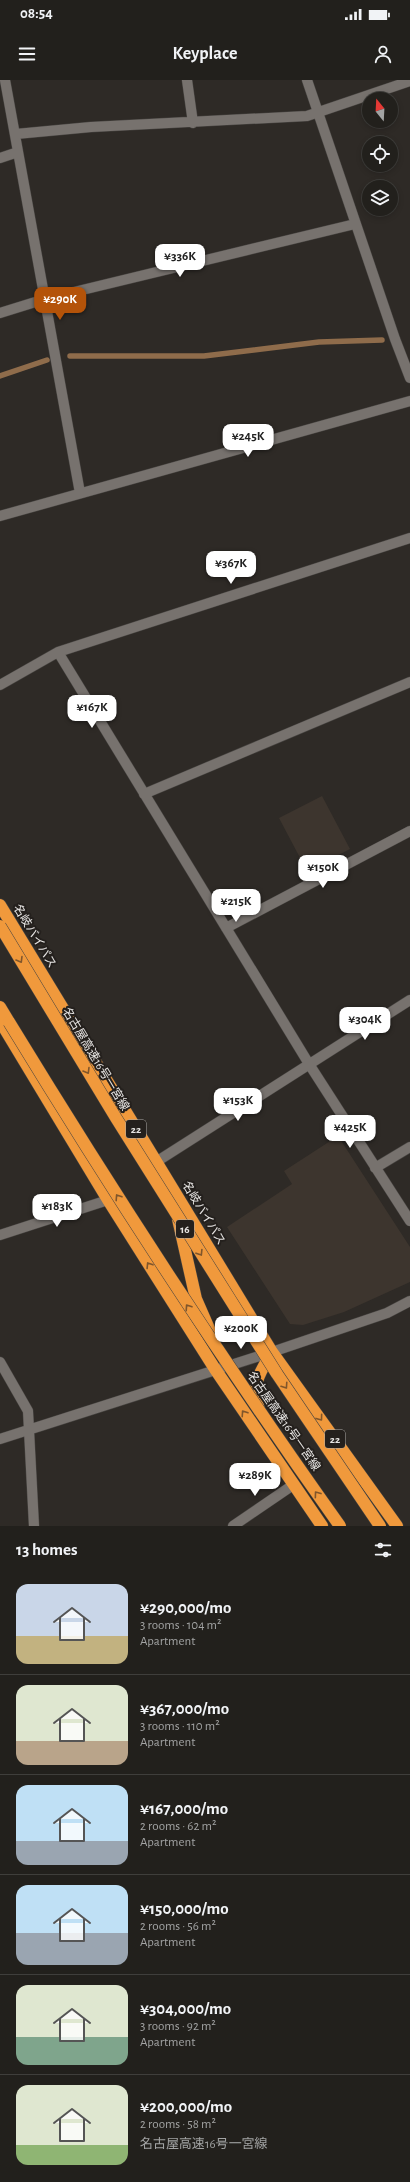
<!DOCTYPE html>
<meta charset="utf-8">
<style>
:root{--surface:#22201c;--page:#2e2d29;--text:#f1f3f6;--muted:#a2a3a3;--line:#3f3e3b;--accent:#b45309}
body{margin:0;font-family:"Alegreya Sans","Noto Sans JP",sans-serif;background:var(--page);color:var(--text);height:100vh;display:flex;flex-direction:column;font-size:15px;white-space:nowrap}
*{box-sizing:border-box;margin:0}
p{font-size:13px;color:var(--muted)}
.icon{flex:none;width:22px;height:22px;fill:none;stroke:currentColor;stroke-width:2;stroke-linecap:round;stroke-linejoin:round}
.map{position:relative;height:1446px;overflow:hidden}
.sheet{display:flex;flex-direction:column;background:var(--surface);flex:1}
.sheet>*{flex:none}
.needle{width:26px;rotate:342deg}
.tools{position:absolute;left:362px;top:12px;display:grid;gap:8px}
.tools a{display:grid;place-items:center;width:36px;height:36px;border-radius:50%;background:var(--surface);box-shadow:0 2px 6px #0003,0 0 0 1px var(--line);font-size:20px}
.price{position:absolute;translate:-50% -34px;padding:0 9px;border-radius:8px;background:#fff;color:#222;font-size:13px;line-height:26px;filter:drop-shadow(0 1px 2px #0008)}
.price::after{content:'';position:absolute;left:50%;top:24px;width:12px;height:9px;margin-left:-6px;background:inherit;clip-path:polygon(0 0,100% 0,50% 100%)}
.price.active{background:var(--accent);color:#fff}
ul{padding:0;list-style:none}
li{display:flex;align-items:center;gap:12px;height:100px;padding:0 16px}
li+li{border-top:1px solid var(--line)}
li span{display:grid;place-items:center;flex:none;width:112px;height:80px;border-radius:12px;color:#555}
li>.icon{margin-inline-start:auto}
span .icon{width:48px;height:48px;fill:#fffc;stroke-width:1}
li b{font-size:17px}
h2{display:flex;justify-content:space-between;align-items:center;height:48px;padding:0 16px;font-size:17px}
.status{display:flex;justify-content:space-between;align-items:center;height:28px;padding:0 20px;background:var(--surface);direction:ltr}
.status svg{height:11px;fill:currentColor}
header{display:flex;justify-content:space-between;align-items:center;height:52px;padding:0 16px;background:var(--surface);font-size:18px;font-weight:700}
.map>svg:first-child{display:block}
.built{fill:#3d352e}
.lines{fill:none;stroke-linecap:round;stroke-linejoin:round}
.stream{stroke:#8f6c4b;stroke-width:5.5}
.minor-casing{stroke:#484542;stroke-width:11}
.highway-casing{stroke:#484542;stroke-width:13}
.minor{stroke:#77726e;stroke-width:10}
.highway{stroke:#f0993c;stroke-width:12}
.highway-bridge-casing{stroke:#484542;stroke-width:13;stroke-linecap:butt}
.highway-bridge{stroke:#f0993c;stroke-width:12}
.oneway{stroke:#80562b}
.labels{text-anchor:middle;stroke-width:4;stroke-linejoin:round;paint-order:stroke}
.shield{fill:#24201d;stroke:#acaaa8;stroke-width:1}
.shield-label{font-size:11px;font-weight:bold;fill:#e7e5e3}
.street-label{font-size:12px;fill:#e7e5e3;stroke:#24201d}
</style>
<div class="status"><b>08:54</b><svg viewBox="0 0 49 12"><path d="M0 12V9h3v3zM5 12V6h3v6zM10 12V3h3v9zM15 12V0h3v12zM26 1h20v11H26zM47 4h2v5h-2z"/></svg></div>
<header><svg class="icon" aria-label="menu" viewBox="0 0 24 24"><path d="M4 6h16M4 12h16M4 18h16"/></svg>Keyplace<svg class="icon" aria-label="person" viewBox="0 0 24 24"><circle cx="12" cy="8" r="4"/><path d="M4 21q1-7 8-7t8 7"/></svg></header>
<div class="map">
<svg width="410" height="1446" viewBox="0 0 410 1446">
<rect width="100%" height="100%" fill="#2e2a26"/>
<path class="built" d="M 322,716 L 350,769 L 307,791 L 279,738 Z
M 338,1056 L 410,1167 L 410,1202 L 344,1232 L 303,1245 L 290,1244 L 227,1147 L 292,1104 L 284,1091 Z"/>
<g class="lines">
<path class="stream" d="M 70,276 L 204,276 L 319,262 L 382,260
M 0,296 L 47,280"/>
<g class="minor-casing">
<path id="minor" d="M 5,0 L 80,413
M 187,0 L 193,43
M 307,0 L 395,259 L 410,298
M 16,54 L 91,47 L 307,36 L 410,1
M 0,78 L 18,72
M 0,233 L 45,219 L 355,144
M 0,436 L 410,321
M 58,572 L 309,984 L 410,1141
M 0,605 L 58,572 L 410,458
M 144,714 L 410,602
M 226,848 L 410,751
M 156,1082 L 410,920
M 375,1088 L 410,1067
M 0,1155 L 108,1120
M 0,1282 L 28,1331 L 34,1446
M 0,1359 L 272,1272 L 387,1233 L 410,1221
M 233,1446 L 293,1405"/>
</g>
<g class="highway-casing">
<path id="highway" d="M 0,825 L 272,1272 L 397,1446
M 0,927 L 9,942
M 0,941 L 108,1120 L 215,1289 L 322,1446
M 178,1139 L 196,1219 L 210,1251
M 259,1330 C 251,1304 259,1294 272,1272"/>
</g>
<use href="#minor" class="minor"/>
<use href="#highway" class="highway"/>
<g class="highway-bridge-casing">
<path id="highway-bridge" d="M 0,846 L 116,1038 L 277,1294 L 380,1446
M 9,942 C 114,1114 223,1282 340,1446"/>
</g>
<use href="#highway-bridge" class="highway-bridge"/>
</g>
<defs><path id="oneway-chevron" d="M-2-3.5L2.5 0L-2 3.5" fill="none" stroke-width="1.6" stroke-linecap="round" stroke-linejoin="round"/></defs>
<g class="oneway">
<use href="#oneway-chevron" transform="translate(20 880) rotate(59)"/>
<use href="#oneway-chevron" transform="translate(87 991) rotate(59)"/>
<use href="#oneway-chevron" transform="translate(118 1117) rotate(-123)"/>
<use href="#oneway-chevron" transform="translate(200 1173) rotate(58)"/>
<use href="#oneway-chevron" transform="translate(149 1185) rotate(-122)"/>
<use href="#oneway-chevron" transform="translate(188 1227) rotate(-124)"/>
<use href="#oneway-chevron" transform="translate(285 1306) rotate(56)"/>
<use href="#oneway-chevron" transform="translate(244 1333) rotate(-124)"/>
<use href="#oneway-chevron" transform="translate(320 1338) rotate(54)"/>
<use href="#oneway-chevron" transform="translate(317 1414) rotate(-126)"/>
</g>
<g class="labels">
<g class="shield">
<rect x="126" y="1040" width="20" height="18" rx="3"/>
<rect x="176" y="1140" width="18" height="18" rx="3"/>
<rect x="325" y="1350" width="20" height="18" rx="3"/>
</g>
<g class="shield-label">
<text x="136" y="1053">22</text>
<text x="185" y="1153">16</text>
<text x="335" y="1363">22</text>
</g>
<g class="street-label">
<text transform="translate(35 856) rotate(59)" y="4">名岐バイパス</text>
<text transform="translate(96 979) rotate(59)" y="4">名古屋高速16号一宮線</text>
<text transform="translate(204 1133) rotate(59)" y="4">名岐バイパス</text>
<text transform="translate(284 1341) rotate(55)" y="4">名古屋高速16号一宮線</text>
</g>
</g>
</svg>
<div class="tools">
<a><svg class="needle" viewBox="-14 -14 28 28"><path d="M0-13l5 13h-10z" fill="#e53935"/><path d="M0 13l5-13h-10z" fill="#a2a3a3"/></svg></a>
<a><svg class="icon" aria-label="locate" viewBox="0 0 24 24"><circle cx="12" cy="12" r="6"/><path d="M12 2v4M12 18v4M2 12h4M18 12h4"/></svg></a>
<a><svg class="icon" aria-label="layers" viewBox="0 0 24 24"><path d="M12 4l9 5-9 5-9-5zM3 14l9 5 9-5"/></svg></a>
</div>
<b class="price" style="left:180px;top:198px">¥336K</b>
<b class="price active" style="left:60px;top:241px">¥290K</b>
<b class="price" style="left:248px;top:378px">¥245K</b>
<b class="price" style="left:231px;top:505px">¥367K</b>
<b class="price" style="left:92px;top:649px">¥167K</b>
<b class="price" style="left:323px;top:809px">¥150K</b>
<b class="price" style="left:236px;top:843px">¥215K</b>
<b class="price" style="left:365px;top:961px">¥304K</b>
<b class="price" style="left:238px;top:1042px">¥153K</b>
<b class="price" style="left:350px;top:1069px">¥425K</b>
<b class="price" style="left:57px;top:1148px">¥183K</b>
<b class="price" style="left:241px;top:1270px">¥200K</b>
<b class="price" style="left:255px;top:1417px">¥289K</b>
</div>
<section class="sheet">
<h2>13 homes<svg class="icon" aria-label="filters" viewBox="0 0 24 24"><path d="M4 7h16M4 17h16"/><circle cx="9" cy="7" r="2"/><circle cx="15" cy="17" r="2"/></svg></h2>
<ul>
<li><span style="background:linear-gradient(#c9d6e8 65%,#c2b280 0)"><svg class="icon" aria-label="home" viewBox="0 0 24 24"><path d="M3 11l9-7 9 7M6 9v11h12V9"/></svg></span><div><b>¥290,000/mo</b><p>3 rooms · 104 m²</p><p>Apartment</p></div></li>
<li><span style="background:linear-gradient(#dfe7d0 70%,#b9a48a 0)"><svg class="icon" aria-label="home" viewBox="0 0 24 24"><path d="M3 11l9-7 9 7M6 9v11h12V9"/></svg></span><div><b>¥367,000/mo</b><p>3 rooms · 110 m²</p><p>Apartment</p></div></li>
<li><span style="background:linear-gradient(#bfe0f5 70%,#9aa5b1 0)"><svg class="icon" aria-label="home" viewBox="0 0 24 24"><path d="M3 11l9-7 9 7M6 9v11h12V9"/></svg></span><div><b>¥167,000/mo</b><p>2 rooms · 62 m²</p><p>Apartment</p></div></li>
<li><span style="background:linear-gradient(#bfe0f5 60%,#9aa5b1 0)"><svg class="icon" aria-label="home" viewBox="0 0 24 24"><path d="M3 11l9-7 9 7M6 9v11h12V9"/></svg></span><div><b>¥150,000/mo</b><p>2 rooms · 56 m²</p><p>Apartment</p></div></li>
<li><span style="background:linear-gradient(#dfe7d0 65%,#7fa58c 0)"><svg class="icon" aria-label="home" viewBox="0 0 24 24"><path d="M3 11l9-7 9 7M6 9v11h12V9"/></svg></span><div><b>¥304,000/mo</b><p>3 rooms · 92 m²</p><p>Apartment</p></div></li>
<li><span style="background:linear-gradient(#dfe7d0 75%,#8fb573 0)"><svg class="icon" aria-label="home" viewBox="0 0 24 24"><path d="M3 11l9-7 9 7M6 9v11h12V9"/></svg></span><div><b>¥200,000/mo</b><p>2 rooms · 58 m²</p><p>名古屋高速16号一宮線</p></div></li>
</ul>
</section>
